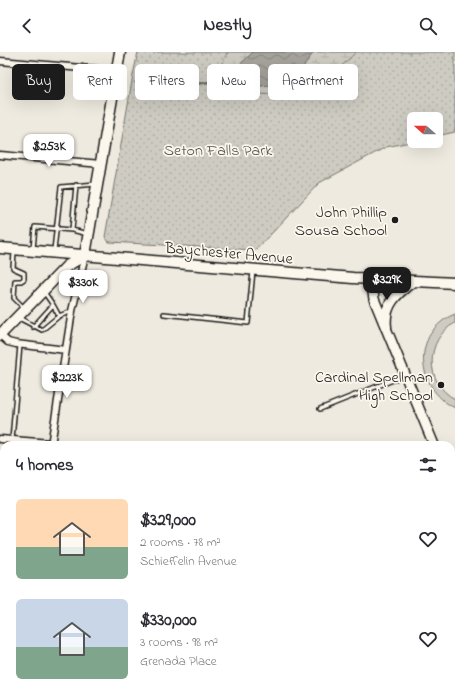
<!DOCTYPE html>
<meta charset="utf-8">
<style>
:root{--surface:#fff;--page:#f7f7f7;--text:#2b2b33;--muted:#7c7c81;--accent:#1c1c1c}
body{margin:0;font-family:"Indie Flower",sans-serif;background:var(--page);color:var(--text);height:100vh;display:flex;flex-direction:column;font-size:15px;white-space:nowrap}
*{box-sizing:border-box;margin:0}
p{font-size:13px;color:var(--muted)}
.icon{flex:none;width:22px;height:22px;fill:none;stroke:currentColor;stroke-width:2;stroke-linecap:round;stroke-linejoin:round}
.map{position:relative;flex:1;overflow:hidden}
.panel{position:absolute;left:0px;top:389px;width:455px;height:256px;display:flex;flex-direction:column;background:var(--surface);border-radius:12px 12px 0 0;box-shadow:0 4px 16px #0002}
.panel>*{flex:none}
.top-card{position:absolute;left:12px;top:12px;width:431px;height:36px;display:flex;gap:8px}
.needle{width:26px;rotate:291deg}
.controls{position:absolute;left:407px;top:60px;display:grid;gap:8px}
.controls a{display:grid;place-items:center;width:36px;height:36px;border-radius:6px;background:var(--surface);box-shadow:0 4px 16px #0002;font-size:20px}
.price{position:absolute;translate:-50% -34px;padding:0 9px;border-radius:8px;background:#fff;color:#222;font-size:13px;line-height:26px;filter:drop-shadow(0 1px 2px #0008)}
.price::after{content:'';position:absolute;left:50%;top:24px;width:12px;height:9px;margin-left:-6px;background:inherit;clip-path:polygon(0 0,100% 0,50% 100%)}
.price.active{background:var(--accent);color:#fff}
ul{padding:0;list-style:none}
li{display:flex;align-items:center;gap:12px;height:100px;padding:0 16px}
li span{display:grid;place-items:center;flex:none;width:112px;height:80px;border-radius:6px;color:#555}
li>.icon{margin-inline-start:auto}
span .icon{width:48px;height:48px;fill:#fffc;stroke-width:1}
li b{font-size:17px}
h2{display:flex;justify-content:space-between;align-items:center;height:48px;padding:0 16px;font-size:17px}
.chip{padding:0 14px;border-radius:6px;background:var(--surface);box-shadow:0 4px 16px #0002;font-size:14px;line-height:36px}
.chip.active{background:var(--accent);color:#fff}
header{display:flex;justify-content:space-between;align-items:center;height:52px;padding:0 16px;background:var(--surface);font-size:18px;font-weight:700}
.map>svg:first-child{display:block}
.grass{fill:url(#grass-dots);stroke:#75746f}
.wetland{fill:url(#wetland-marsh);stroke:#75746f}
.pitch{fill:#ceccc2;stroke:#75746f}
.water{fill:url(#water-waves);stroke:#6f6d69}
.lines{fill:none;stroke-linecap:round;stroke-linejoin:round}
.stream{stroke:#6f6d69;stroke-width:2.5}
.lane-casing{stroke:#1c1c1c;stroke-width:6}
.street-casing{stroke:#1c1c1c;stroke-width:9}
.secondary-casing{stroke:#1c1c1c;stroke-width:12}
.primary-casing{stroke:#1c1c1c;stroke-width:13}
.lane{stroke:#fbf7ec;stroke-width:3}
.street{stroke:#fbf7ec;stroke-width:6}
.secondary{stroke:#fbf7ec;stroke-width:9}
.primary{stroke:#fbf7ec;stroke-width:10}
.poi-dot{fill:#1c1c1c;stroke:#fbf7ec;stroke-width:1.5}
.labels{text-anchor:middle;stroke-width:3.5;stroke-linejoin:round;paint-order:stroke}
.park-label{font-size:16px;fill:#51514e;stroke:#fbf7ec}
.poi-label{font-size:16px;fill:#1c1c1c;stroke:#fbf7ec;text-anchor:end}
.street-label{font-size:16px;fill:#1c1c1c;stroke:#fbf7ec}
</style>
<header><svg class="icon" aria-label="back" viewBox="0 0 24 24"><path d="M15 5l-7 7 7 7"/></svg>Nestly<svg class="icon" aria-label="search" viewBox="0 0 24 24"><circle cx="10" cy="10" r="6"/><path d="M15 15l6 6"/></svg></header>
<div class="map">
<svg width="455" height="645" viewBox="0 0 455 645">
<defs>
<pattern id="grass-dots" width="8" height="8" patternUnits="userSpaceOnUse"><rect width="8" height="8" fill="#ceccc2"/><path d="M2 2h.1M6 6h.1" fill="none" stroke="#b0afa6" stroke-width="1.8" stroke-linecap="round"/></pattern>
<pattern id="wetland-marsh" width="20" height="14" patternUnits="userSpaceOnUse"><rect width="20" height="14" fill="#ceccc2"/><path d="M1 5h8M5 5V1M11 12h8M15 12V8" fill="none" stroke="#b0afa6"/></pattern>
<pattern id="water-waves" width="16" height="10" patternUnits="userSpaceOnUse"><rect width="16" height="10" fill="#a6a39d"/><path d="M0 5q4-4 8 0t8 0" fill="none" stroke="#86847f"/></pattern>
</defs>
<rect width="100%" height="100%" fill="#eeeadf"/>
<filter id="ink" filterUnits="userSpaceOnUse"><feTurbulence type="fractalNoise" baseFrequency=".025" numOctaves="2"/><feDisplacementMap in="SourceGraphic" scale="8" xChannelSelector="R" yChannelSelector="G"/><feConvolveMatrix kernelMatrix="1 2 1 2 8 2 1 2 1" color-interpolation-filters="sRGB"/></filter>
<g filter="url(#ink)">
<path class="grass" d="M 138,0 L 455,0 L 455,80 L 436,84 L 436,67 L 414,67 L 415,89 L 386,95 L 319,131 L 256,198 L 109,190 L 105,185 L 133,23 Z"/>
<path class="wetland" d="M 228,0 L 356,0 C 350,6 344,12 338,17 C 332,21 325,24 319,27 C 286,44 258,49 225,31 L 221,13 Z"/>
<path class="pitch" d="M 455,262 L 455,271 C 425,287 424,331 455,347 L 455,356 C 415,336 411,280 455,262 Z
M 451,575 L 455,584 L 455,611 L 451,613 Z"/>
<path class="water" d="M 253,0 L 314,0 C 309,6 302,18 297,22 C 287,30 262,37 250,33 C 245,32 241,27 237,24 L 237,15 Z"/>
<g class="lines">
<path class="stream" d="M 136,31 L 144,36
M 149,39 L 216,29 L 240,19"/>
<g class="lane-casing">
<path id="lane" d="M 72,178 L 88,182
M 33,197 L 35,175 L 72,178 L 76,133
M 54,198 L 61,135 L 96,132
M 14,200 L 13,216 L 24,221 L 24,227 L 21,229 L 15,229 L 14,246 L 24,256
M 44,240 L 53,253
M 164,262 L 248,271 L 253,219
M 19,266 L 42,278 L 59,264 L 72,259
M 33,275 L 53,253 L 59,264
M 320,357 L 403,324
M 12,388 L 20,293
M 162,641 L 161,643 L 163,645
M 249,645 L 253,641"/>
</g>
<g class="street-casing">
<path id="street" d="M 0,9 L 117,19
M 0,103 L 101,112
M 0,283 L 8,290 L 16,292 L 66,298
M 0,387 L 51,391
M 51,393 L 72,259 L 85,203
M 0,480 L 4,480
M 0,571 L 4,567
M 0,579 L 4,582
M 88,641 L 90,645
M 362,641 L 364,645
M 7,645 L 8,641"/>
</g>
<g class="secondary-casing">
<path id="secondary" d="M 371,227 L 374,247 L 434,393
M 451,434 L 455,443
M 451,492 L 455,491
M 217,645 L 221,641"/>
</g>
<g class="primary-casing">
<path id="primary" d="M 0,196 L 353,226 L 455,231
M 85,203 L 120,0
M 386,275 C 383,253 397,241 413,229
M 0,283 L 67,214 L 85,203"/>
</g>
<use href="#lane" class="lane"/>
<use href="#street" class="street"/>
<use href="#secondary" class="secondary"/>
<use href="#primary" class="primary"/>
</g>
</g>
<g class="poi-dot">
<circle cx="395" cy="168" r="4"/>
<circle cx="441" cy="333" r="4"/>
</g>
<g class="labels">
<g class="park-label">
<text x="218" y="103">Seton Falls Park</text>
</g>
<g class="poi-label">
<text x="387" y="165">John Phillip<tspan x="387" dy="18">Sousa School</tspan></text>
<text x="433" y="330">Cardinal Spellman<tspan x="433" dy="18">High School</tspan></text>
</g>
<g class="street-label">
<text transform="translate(229 200) rotate(5)" y="6">Baychester Avenue</text>
</g>
</g>
</svg>
<div class="controls">
<a><svg class="needle" viewBox="-14 -14 28 28"><path d="M0-13l5 13h-10z" fill="#e53935"/><path d="M0 13l5-13h-10z" fill="#7c7c81"/></svg></a>
</div>
<b class="price" style="left:49px;top:116px">$253K</b>
<b class="price active" style="left:387px;top:249px">$329K</b>
<b class="price" style="left:83px;top:252px">$330K</b>
<b class="price" style="left:67px;top:347px">$223K</b>
<div class="top-card">
<a class="chip active">Buy</a>
<a class="chip">Rent</a>
<a class="chip">Filters</a>
<a class="chip">New</a>
<a class="chip">Apartment</a>
</div>
<section class="panel">
<h2>4 homes<svg class="icon" aria-label="filters" viewBox="0 0 24 24"><path d="M4 7h16M4 17h16"/><circle cx="9" cy="7" r="2"/><circle cx="15" cy="17" r="2"/></svg></h2>
<ul>
<li><span style="background:linear-gradient(#ffd9b3 60%,#7fa58c 0)"><svg class="icon" aria-label="home" viewBox="0 0 24 24"><path d="M3 11l9-7 9 7M6 9v11h12V9"/></svg></span><div><b>$329,000</b><p>2 rooms · 78 m²</p><p>Schieffelin Avenue</p></div><svg class="icon" aria-label="heart" viewBox="0 0 24 24"><path d="M12 20l-8-8c-3-5 5-10 8-4 3-6 11-1 8 4z"/></svg></li>
<li><span style="background:linear-gradient(#c9d6e8 60%,#7fa58c 0)"><svg class="icon" aria-label="home" viewBox="0 0 24 24"><path d="M3 11l9-7 9 7M6 9v11h12V9"/></svg></span><div><b>$330,000</b><p>3 rooms · 98 m²</p><p>Grenada Place</p></div><svg class="icon" aria-label="heart" viewBox="0 0 24 24"><path d="M12 20l-8-8c-3-5 5-10 8-4 3-6 11-1 8 4z"/></svg></li>
</ul>
</section>
</div>
